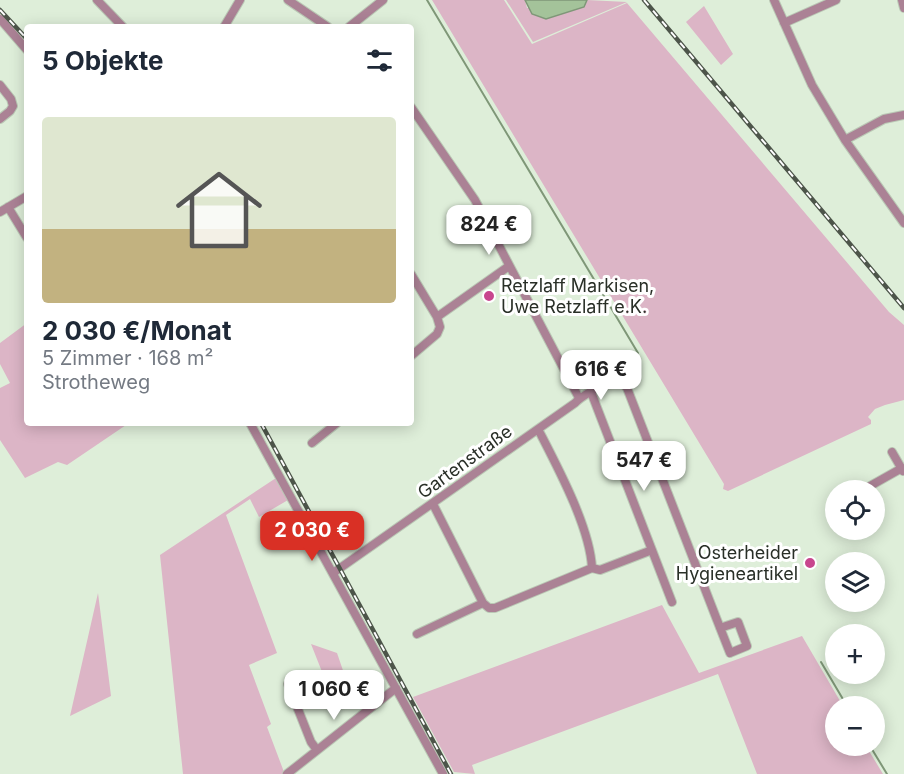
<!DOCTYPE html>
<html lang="de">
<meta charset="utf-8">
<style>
:root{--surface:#fff;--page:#f6f6f7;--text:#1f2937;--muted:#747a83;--accent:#d93025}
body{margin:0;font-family:Inter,sans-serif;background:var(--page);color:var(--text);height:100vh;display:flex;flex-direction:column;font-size:22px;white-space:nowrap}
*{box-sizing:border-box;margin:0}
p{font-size:20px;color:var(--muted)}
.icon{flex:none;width:33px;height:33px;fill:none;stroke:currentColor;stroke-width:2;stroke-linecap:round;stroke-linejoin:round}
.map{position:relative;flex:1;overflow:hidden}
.sheet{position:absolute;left:24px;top:24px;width:390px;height:402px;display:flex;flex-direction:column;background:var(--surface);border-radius:6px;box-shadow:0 3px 15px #0003}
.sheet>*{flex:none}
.controls{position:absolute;left:825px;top:480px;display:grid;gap:12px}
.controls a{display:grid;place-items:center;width:60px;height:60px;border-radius:50%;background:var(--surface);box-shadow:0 3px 15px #0003;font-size:30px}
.price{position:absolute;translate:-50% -51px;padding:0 14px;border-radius:12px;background:#fff;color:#222;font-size:20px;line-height:39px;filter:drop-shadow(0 2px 3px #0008)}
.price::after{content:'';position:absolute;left:50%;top:36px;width:18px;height:14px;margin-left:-9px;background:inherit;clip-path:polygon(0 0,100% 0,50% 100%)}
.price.selected{background:var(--accent);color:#fff}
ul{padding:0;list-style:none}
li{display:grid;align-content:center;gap:12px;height:318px;padding:0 18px}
li span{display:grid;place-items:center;height:186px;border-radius:6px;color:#555}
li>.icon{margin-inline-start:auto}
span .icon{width:108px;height:108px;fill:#fffc;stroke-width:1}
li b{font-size:26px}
h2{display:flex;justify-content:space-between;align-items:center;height:72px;padding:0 18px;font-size:26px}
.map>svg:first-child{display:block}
.green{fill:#dcb5c6}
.water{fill:#a4c39a;stroke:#7f9778;stroke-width:1.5}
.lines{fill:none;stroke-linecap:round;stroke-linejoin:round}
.stream{stroke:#7f9778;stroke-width:2}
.minor-casing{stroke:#bac8b5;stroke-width:10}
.minor{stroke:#ab8295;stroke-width:8}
.rail-casing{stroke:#4d554a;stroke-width:4.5}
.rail{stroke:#fff;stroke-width:2;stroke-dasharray:7;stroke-linecap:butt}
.poi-dot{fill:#c8468e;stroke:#fff;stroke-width:2}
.labels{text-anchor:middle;stroke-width:6;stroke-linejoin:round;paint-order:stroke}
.poi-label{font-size:18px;fill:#292f27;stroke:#fff;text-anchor:start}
.street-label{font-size:18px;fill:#292f27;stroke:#fff}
</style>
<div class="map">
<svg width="904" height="774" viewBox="0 0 904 774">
<rect width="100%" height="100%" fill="#deeed9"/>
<path class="green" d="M 432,0 L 504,0 L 532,44 L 627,3 L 889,312 L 904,325 L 904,400 L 885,405 L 875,409 L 868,417 L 871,420 L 871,424 L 728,491 L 723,489 L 724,484 Z
M 506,0 L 525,0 L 527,8 L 587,2 L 587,0 L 627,2 L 533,42 Z
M 704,6 L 733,54 L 721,65 L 686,22 Z
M 27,323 L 27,423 L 129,423 L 67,465 L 58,462 L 25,478 L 0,440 L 0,388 L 10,383 L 0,364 L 0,343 Z
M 276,478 L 288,500 L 259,517 L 250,499 L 226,515 L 277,653 L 249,665 L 271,724 L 267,727 L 284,772 L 282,774 L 183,774 L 160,555 Z
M 98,593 L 111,696 L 70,716 Z
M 662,605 L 699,673 L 802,636 L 843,706 L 836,706 L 836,746 L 866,746 L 883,774 L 757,774 L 718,674 L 472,765 L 475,774 L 454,772 L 413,697 Z
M 311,644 L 337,653 L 348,685 L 330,692 Z"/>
<path class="water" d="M 525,0 L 587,0 L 584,7 L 546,19 L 532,14 Z"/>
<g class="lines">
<path class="stream" d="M 427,0 L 638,353
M 821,662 L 847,706
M 870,746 L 887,774"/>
<g class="minor-casing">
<path id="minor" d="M 97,0 L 123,27
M 288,0 L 328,27
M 774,0 L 812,85 L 845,140 L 904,223
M 902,0 L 904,8
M 0,19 L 27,50
M 784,23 L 836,0
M 224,27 L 240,0
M 349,27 L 383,0
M 0,85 L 11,99 L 13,106 L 10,111 L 0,119
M 411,107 L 475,200 L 579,398
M 845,140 L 884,119 L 904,115
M 8,207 L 27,238
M 0,212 L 27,196
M 411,274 L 437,317 L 440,327 L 437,334 L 411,356
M 437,317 L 509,266
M 591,392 L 672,602
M 250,423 L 443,774
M 538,429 C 557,466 590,527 592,568
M 312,443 L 337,423
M 892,452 L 903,471
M 863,490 L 902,468
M 433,504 L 483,603 L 489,608 L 495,608 L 592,568 L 600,570 L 652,550
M 333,573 L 575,403 C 579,398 608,380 614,380 C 620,380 623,383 627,388 L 717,620 L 730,653 L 747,646 L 738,622 L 720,628
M 417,634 L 483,603
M 288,684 L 311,742 L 317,750
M 287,774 L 396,688"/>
</g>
<use href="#minor" class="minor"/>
<g class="rail-casing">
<path id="rail" d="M 644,0 L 904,308
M 0,10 L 27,39
M 261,423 L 451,774"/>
</g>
<use href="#rail" class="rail"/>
</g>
<g class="poi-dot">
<circle cx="489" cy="296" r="6"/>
<circle cx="810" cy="563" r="6"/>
</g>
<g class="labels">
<g class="poi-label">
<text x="501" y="292">Retzlaff Markisen,<tspan x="501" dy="21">Uwe Retzlaff e.K.</tspan></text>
<text x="798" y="559" text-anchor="end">Osterheider<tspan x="798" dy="21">Hygieneartikel</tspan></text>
</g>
<g class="street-label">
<text transform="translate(465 462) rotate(-36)" y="6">Gartenstraße</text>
</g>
</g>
</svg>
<div class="controls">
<a><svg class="icon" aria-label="locate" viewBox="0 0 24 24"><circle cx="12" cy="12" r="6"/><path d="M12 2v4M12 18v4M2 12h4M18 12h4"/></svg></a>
<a><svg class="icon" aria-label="layers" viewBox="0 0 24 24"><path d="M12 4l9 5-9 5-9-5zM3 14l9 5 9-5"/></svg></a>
<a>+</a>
<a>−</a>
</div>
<b class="price" style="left:489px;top:256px">824 €</b>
<b class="price" style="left:601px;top:401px">616 €</b>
<b class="price" style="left:644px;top:492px">547 €</b>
<b class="price selected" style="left:312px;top:562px">2 030 €</b>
<b class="price" style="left:334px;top:721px">1 060 €</b>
<section class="sheet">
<h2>5 Objekte<svg class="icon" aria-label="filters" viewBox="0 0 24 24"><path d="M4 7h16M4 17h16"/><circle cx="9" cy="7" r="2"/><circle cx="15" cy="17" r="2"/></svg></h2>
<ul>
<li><span style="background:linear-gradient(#dfe7d0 60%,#c2b280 0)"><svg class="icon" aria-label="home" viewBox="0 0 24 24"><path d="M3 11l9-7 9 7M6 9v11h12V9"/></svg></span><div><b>2 030 €/Monat</b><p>5 Zimmer · 168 m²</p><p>Strotheweg</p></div></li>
</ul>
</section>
</div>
